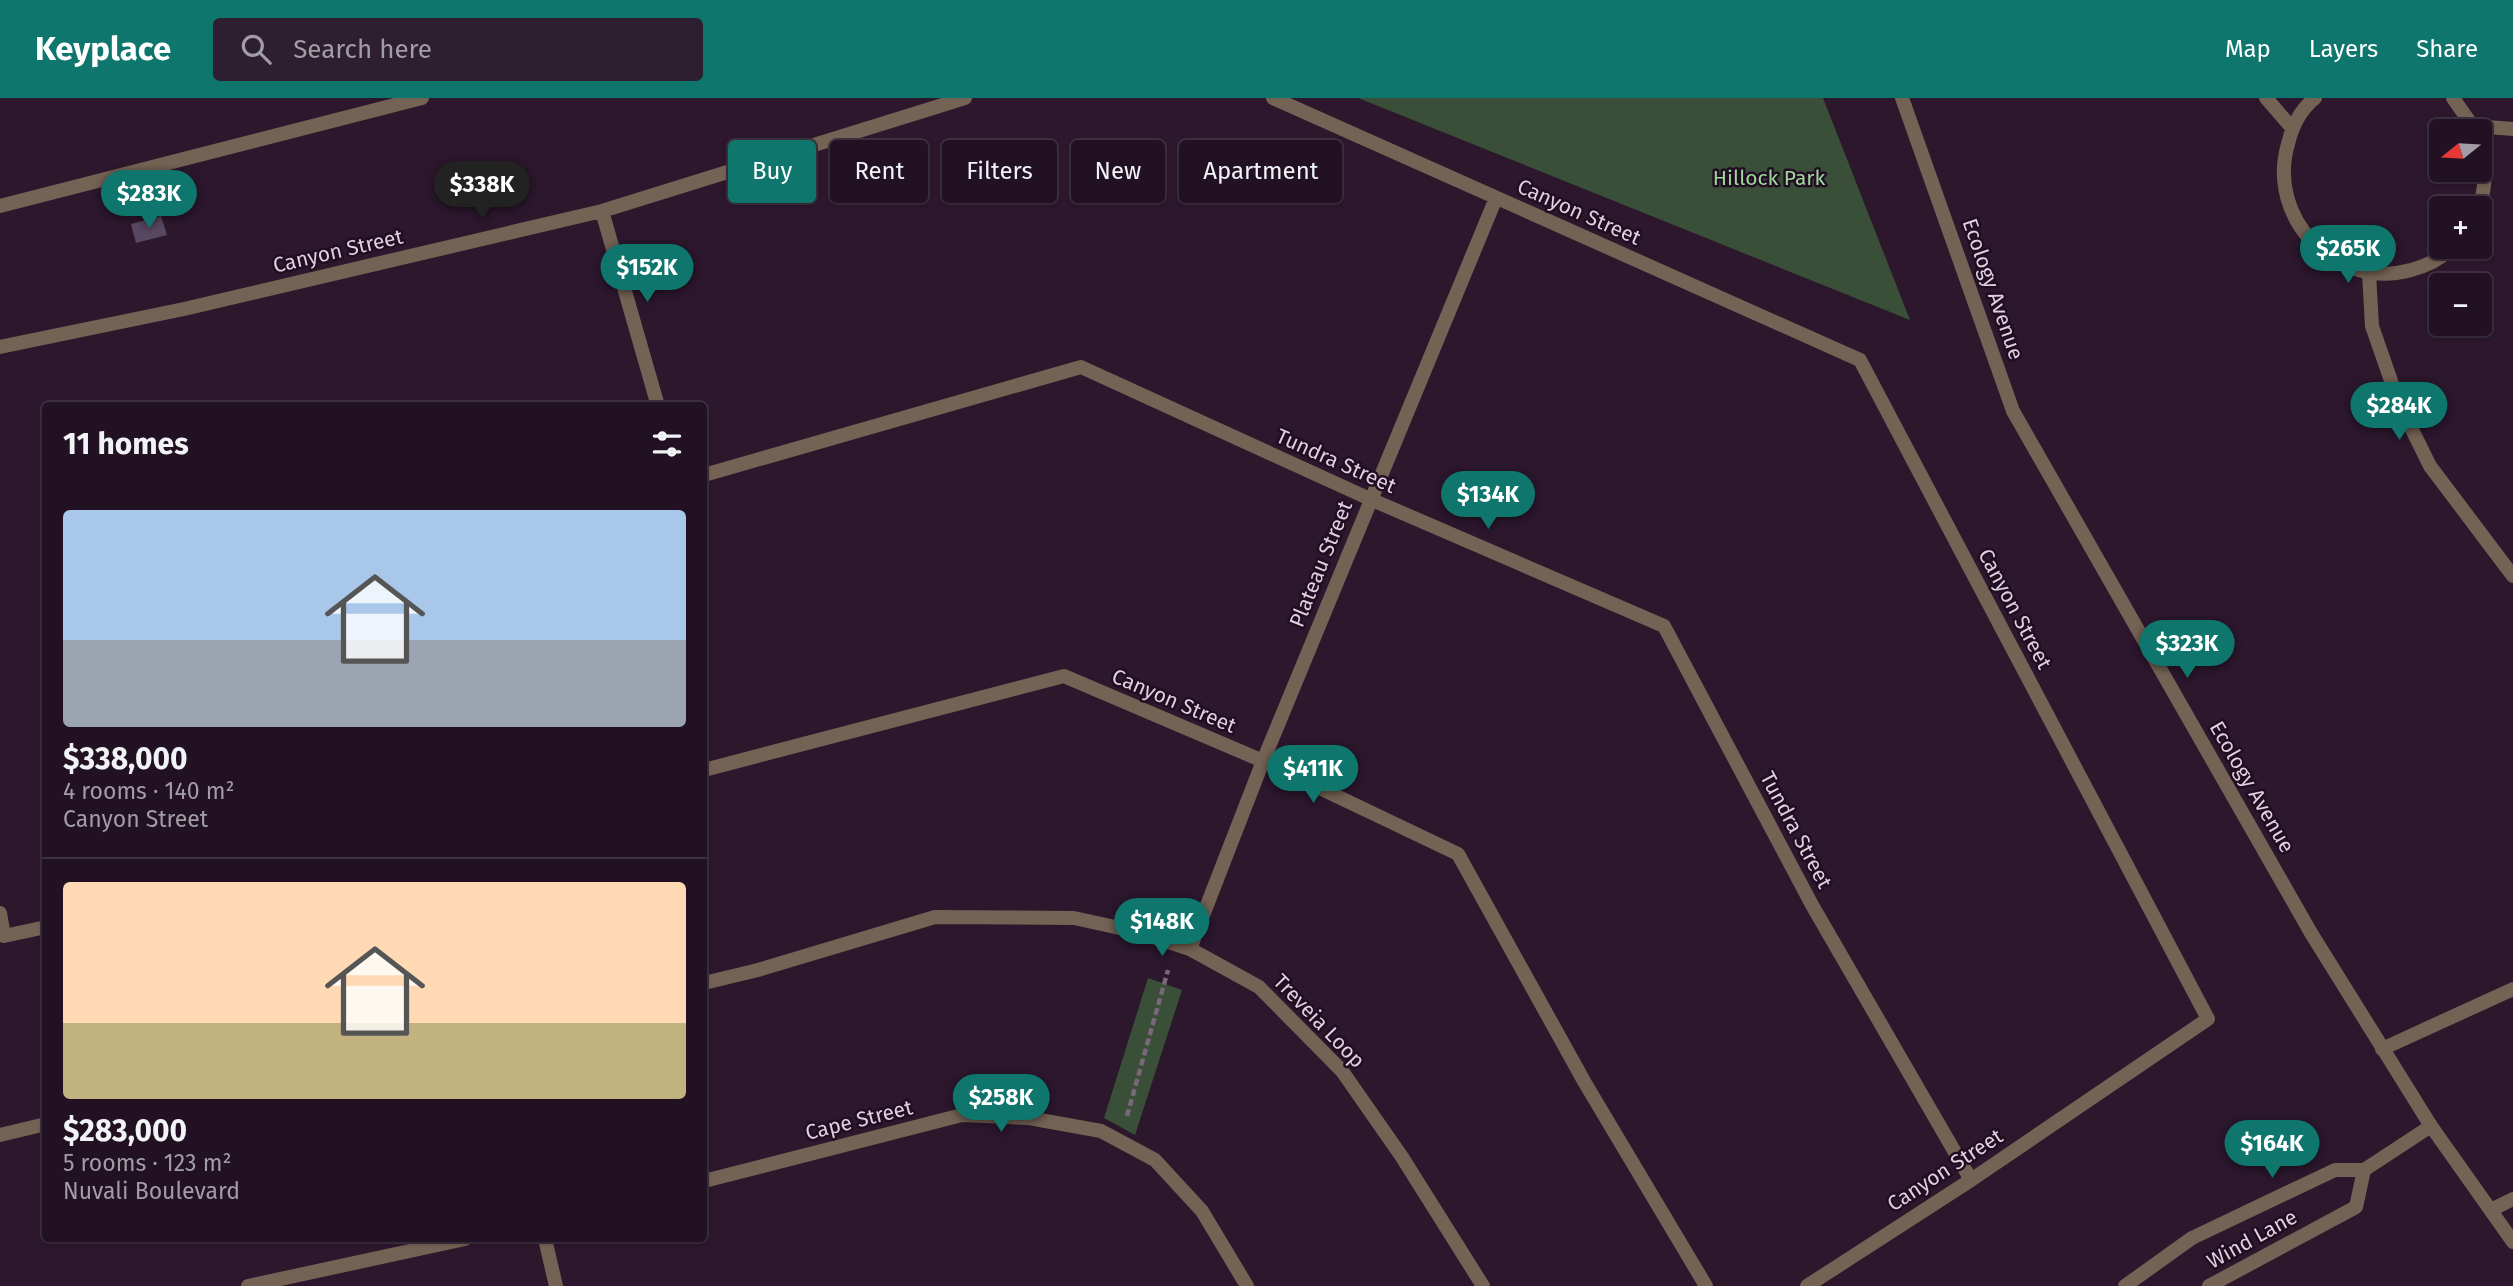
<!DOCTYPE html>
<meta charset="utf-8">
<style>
:root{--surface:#211122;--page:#2d1f2f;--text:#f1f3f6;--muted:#a29da5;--line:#3e3140;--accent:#0f766e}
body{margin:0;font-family:"Fira Sans",sans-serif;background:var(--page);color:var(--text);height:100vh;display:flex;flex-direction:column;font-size:26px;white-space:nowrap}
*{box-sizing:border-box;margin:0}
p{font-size:23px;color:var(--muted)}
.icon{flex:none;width:38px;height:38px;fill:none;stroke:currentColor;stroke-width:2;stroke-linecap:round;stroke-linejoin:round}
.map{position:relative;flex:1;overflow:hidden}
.sheet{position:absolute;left:42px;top:304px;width:665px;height:840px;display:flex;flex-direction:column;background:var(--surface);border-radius:7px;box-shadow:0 2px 5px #0004,0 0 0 2px var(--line)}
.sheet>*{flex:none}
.top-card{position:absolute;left:728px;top:42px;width:665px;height:63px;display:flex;gap:14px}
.needle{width:46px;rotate:252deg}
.tools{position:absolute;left:2429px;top:21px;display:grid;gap:14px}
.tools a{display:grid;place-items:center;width:63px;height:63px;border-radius:7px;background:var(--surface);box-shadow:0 2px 5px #0004,0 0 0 2px var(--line);font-size:35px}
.price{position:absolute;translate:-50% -60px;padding:0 16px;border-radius:24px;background:var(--accent);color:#fff;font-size:23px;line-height:46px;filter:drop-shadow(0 2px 4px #0008)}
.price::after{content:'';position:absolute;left:50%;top:42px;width:21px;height:16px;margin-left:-10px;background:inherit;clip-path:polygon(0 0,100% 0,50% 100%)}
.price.active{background:#222;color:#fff}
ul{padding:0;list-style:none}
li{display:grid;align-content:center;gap:14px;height:371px;padding:0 21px}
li+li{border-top:2px solid var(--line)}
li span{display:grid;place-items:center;height:217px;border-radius:7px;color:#555}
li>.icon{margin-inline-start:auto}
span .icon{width:126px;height:126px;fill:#fffc;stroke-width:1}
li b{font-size:30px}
h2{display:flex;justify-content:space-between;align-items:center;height:84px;padding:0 21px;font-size:30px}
.tag{padding:0 24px;border-radius:7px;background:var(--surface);box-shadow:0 2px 5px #0004,0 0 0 2px var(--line);font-size:24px;line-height:63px}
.tag.active{background:var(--accent);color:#fff}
header{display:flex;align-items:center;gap:42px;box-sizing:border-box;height:98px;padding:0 35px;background:var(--accent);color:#fff}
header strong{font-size:33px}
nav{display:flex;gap:38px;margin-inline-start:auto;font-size:24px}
.search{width:490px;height:63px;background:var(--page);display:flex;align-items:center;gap:18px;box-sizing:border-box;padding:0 24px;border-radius:7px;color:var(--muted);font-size:26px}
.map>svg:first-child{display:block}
.green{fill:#394f37}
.building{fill:#594863}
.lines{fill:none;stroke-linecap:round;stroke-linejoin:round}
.path{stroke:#79677a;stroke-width:4.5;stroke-dasharray:7 3.5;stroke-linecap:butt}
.minor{stroke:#746254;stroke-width:14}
.tertiary{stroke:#746254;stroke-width:14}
.labels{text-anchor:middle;stroke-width:5;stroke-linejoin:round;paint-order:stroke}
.park-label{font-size:21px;fill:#9ed69b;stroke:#220e23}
.street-label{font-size:21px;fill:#dfd1df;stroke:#220e23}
</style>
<header>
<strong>Keyplace</strong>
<div class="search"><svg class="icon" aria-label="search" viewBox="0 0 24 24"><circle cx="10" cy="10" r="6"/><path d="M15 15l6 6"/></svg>Search here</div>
<nav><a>Map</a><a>Layers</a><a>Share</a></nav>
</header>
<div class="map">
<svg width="2513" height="1188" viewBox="0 0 2513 1188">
<rect width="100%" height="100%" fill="#2c172d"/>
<path class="green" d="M 1358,0 L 1823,0 L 1910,222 Z
M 1148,880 L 1182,892 L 1135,1037 L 1104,1020 Z"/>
<path class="building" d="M 161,118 L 167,137 L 136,145 L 131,126 Z"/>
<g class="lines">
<path class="path" d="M 1127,1018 L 1168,872"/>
<path class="minor" d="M 1273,0 L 1860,262 L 2208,921 L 1971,1082 L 1807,1188
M 2266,0 L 2292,30
M 2315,0 C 2301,11 2292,29 2288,46 C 2266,120 2336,193 2411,172 C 2426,168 2442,160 2453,149
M 2453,0 L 2476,33
M 2475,28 L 2513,31
M 2480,110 C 2485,87 2488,65 2480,43
M 602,113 L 658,308
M 2369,175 L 2372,228 L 2398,303 L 2430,368 L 2513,478
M 0,249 L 184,211 L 602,113 L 965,0
M 704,377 L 1081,269 L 1370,401 L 1664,528 L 1812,807 L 1971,1082
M 704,672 L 1064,578 L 1263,663 L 1458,756 L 1585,985 L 1706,1188
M 0,815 L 4,838 L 46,829
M 1190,851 L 1263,663 L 1496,100
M 704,885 L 758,872 L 935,819 L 1074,820 L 1138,834 L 1190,851 L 1259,889 L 1342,973 L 1402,1059 L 1483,1188
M 2382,951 L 2513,891
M 0,1037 L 46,1026
M 704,1083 L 962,1017 L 1029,1020 L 1101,1033 L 1155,1062 L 1202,1113 L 1247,1188
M 2491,1112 L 2513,1101
M 545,1141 L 556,1188
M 248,1188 L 465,1141
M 2125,1188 L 2192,1140 L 2335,1072 L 2364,1072 L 2431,1028
M 2209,1188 L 2356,1109 L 2364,1072"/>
<path class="tertiary" d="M 1902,0 L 2013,313 L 2311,835 L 2431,1028 L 2513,1144
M 0,108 L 422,0"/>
</g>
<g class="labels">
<g class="park-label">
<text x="1769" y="87">Hillock Park</text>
</g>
<g class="street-label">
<text transform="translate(1579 114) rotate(24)" y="7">Canyon Street</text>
<text transform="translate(338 153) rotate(-13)" y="7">Canyon Street</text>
<text transform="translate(1993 191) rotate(71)" y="7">Ecology Avenue</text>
<text transform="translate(1336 363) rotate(24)" y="7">Tundra Street</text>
<text transform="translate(1321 466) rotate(-68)" y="7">Plateau Street</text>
<text transform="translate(2015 511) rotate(62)" y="7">Canyon Street</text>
<text transform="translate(1174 603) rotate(23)" y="7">Canyon Street</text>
<text transform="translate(2252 689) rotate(60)" y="7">Ecology Avenue</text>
<text transform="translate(1796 732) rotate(62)" y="7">Tundra Street</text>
<text transform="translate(1319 923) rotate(46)" y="7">Treveia Loop</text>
<text transform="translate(859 1022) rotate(-14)" y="7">Cape Street</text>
<text transform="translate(1945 1072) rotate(-33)" y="7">Canyon Street</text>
<text transform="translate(2252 1141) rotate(-29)" y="7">Wind Lane</text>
</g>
</g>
</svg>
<div class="tools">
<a><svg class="needle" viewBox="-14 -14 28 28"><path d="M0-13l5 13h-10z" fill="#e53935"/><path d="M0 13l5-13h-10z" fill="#a29da5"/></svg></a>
<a>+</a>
<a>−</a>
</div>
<b class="price active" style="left:482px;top:123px">$338K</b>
<b class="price" style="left:149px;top:132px">$283K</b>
<b class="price" style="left:2348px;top:187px">$265K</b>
<b class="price" style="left:647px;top:206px">$152K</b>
<b class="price" style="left:2399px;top:344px">$284K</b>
<b class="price" style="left:1488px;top:433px">$134K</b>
<b class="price" style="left:2187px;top:582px">$323K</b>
<b class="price" style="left:1313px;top:707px">$411K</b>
<b class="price" style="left:1162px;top:860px">$148K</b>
<b class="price" style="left:1001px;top:1036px">$258K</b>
<b class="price" style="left:2272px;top:1082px">$164K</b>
<div class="top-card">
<a class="tag active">Buy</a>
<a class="tag">Rent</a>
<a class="tag">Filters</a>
<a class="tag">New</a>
<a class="tag">Apartment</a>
</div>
<section class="sheet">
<h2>11 homes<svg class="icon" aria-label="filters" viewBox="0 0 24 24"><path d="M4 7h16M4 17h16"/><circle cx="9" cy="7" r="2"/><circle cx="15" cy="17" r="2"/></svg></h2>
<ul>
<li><span style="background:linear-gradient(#a9c7e8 60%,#9aa5b1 0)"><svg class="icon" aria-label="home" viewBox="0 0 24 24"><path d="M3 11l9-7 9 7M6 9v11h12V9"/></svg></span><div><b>$338,000</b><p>4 rooms · 140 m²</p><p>Canyon Street</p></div></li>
<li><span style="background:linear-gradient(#ffd9b3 65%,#c2b280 0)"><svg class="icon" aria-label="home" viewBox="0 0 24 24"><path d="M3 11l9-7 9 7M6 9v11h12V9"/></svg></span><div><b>$283,000</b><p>5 rooms · 123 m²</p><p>Nuvali Boulevard</p></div></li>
</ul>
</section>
</div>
